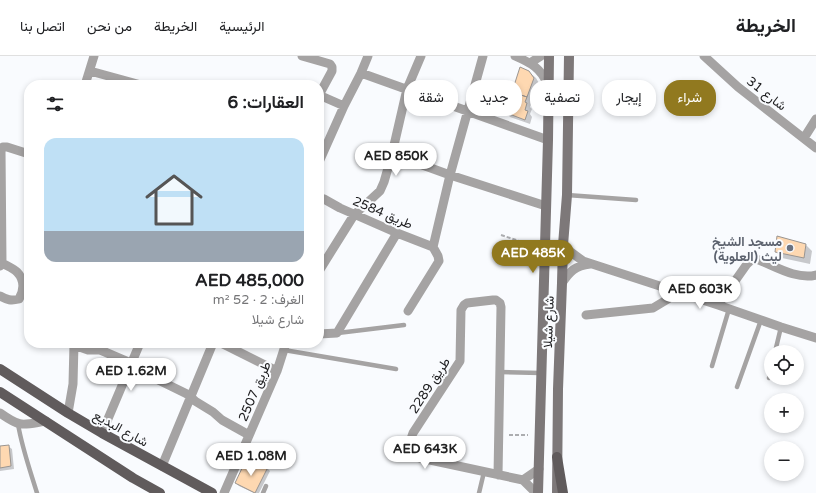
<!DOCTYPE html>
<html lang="ar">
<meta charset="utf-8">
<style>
:root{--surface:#fff;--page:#f2f2f2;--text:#202124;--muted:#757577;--line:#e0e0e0;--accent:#91791f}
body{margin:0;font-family:"Varela Round",Vazirmatn,sans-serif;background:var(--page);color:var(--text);direction:rtl;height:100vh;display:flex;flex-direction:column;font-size:15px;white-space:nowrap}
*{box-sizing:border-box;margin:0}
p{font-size:13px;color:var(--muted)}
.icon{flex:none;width:22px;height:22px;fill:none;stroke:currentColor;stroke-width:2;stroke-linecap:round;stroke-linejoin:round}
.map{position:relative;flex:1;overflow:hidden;direction:ltr}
.sheet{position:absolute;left:24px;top:24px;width:300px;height:268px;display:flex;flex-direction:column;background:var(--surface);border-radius:16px;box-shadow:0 2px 6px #0003;direction:rtl}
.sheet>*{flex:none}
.hud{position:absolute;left:336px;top:24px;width:380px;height:36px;direction:rtl;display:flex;gap:8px}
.tools{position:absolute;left:764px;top:289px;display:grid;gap:8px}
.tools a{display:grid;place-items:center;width:40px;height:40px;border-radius:50%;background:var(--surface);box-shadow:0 2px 6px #0003;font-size:20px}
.price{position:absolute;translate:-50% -34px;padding:0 9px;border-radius:14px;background:#fff;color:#222;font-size:13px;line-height:26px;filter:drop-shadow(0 1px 2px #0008)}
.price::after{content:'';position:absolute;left:50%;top:24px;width:12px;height:9px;margin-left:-6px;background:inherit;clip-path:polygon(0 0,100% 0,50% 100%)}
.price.active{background:var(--accent);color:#fff}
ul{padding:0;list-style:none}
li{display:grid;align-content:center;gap:8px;height:212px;padding:0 20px}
li span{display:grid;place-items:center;height:124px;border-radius:12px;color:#555}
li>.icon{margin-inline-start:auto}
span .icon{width:72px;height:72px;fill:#fffc;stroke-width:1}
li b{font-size:17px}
h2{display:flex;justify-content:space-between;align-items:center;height:48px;padding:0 20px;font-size:17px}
.tag{padding:0 14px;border-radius:16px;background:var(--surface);box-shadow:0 2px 6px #0003;font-size:14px;line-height:36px}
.tag.active{background:var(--accent);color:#fff}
header{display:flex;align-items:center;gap:24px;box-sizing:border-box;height:56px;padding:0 20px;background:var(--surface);border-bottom:1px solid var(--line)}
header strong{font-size:19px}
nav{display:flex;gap:22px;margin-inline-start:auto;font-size:14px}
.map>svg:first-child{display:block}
.shadow{fill:#0003}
.building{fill:#fed8b1;stroke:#9a9591}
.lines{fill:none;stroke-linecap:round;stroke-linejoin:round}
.path{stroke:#acadb0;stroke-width:2;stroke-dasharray:4 2;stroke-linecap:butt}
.service{stroke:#a5a3a3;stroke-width:4.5}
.minor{stroke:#a5a3a3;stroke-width:9}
.secondary{stroke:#7d7879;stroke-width:10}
.primary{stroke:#605b5c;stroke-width:10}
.worship-dot{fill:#6b7280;stroke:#f9fbfe;stroke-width:1.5}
.labels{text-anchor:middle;stroke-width:4;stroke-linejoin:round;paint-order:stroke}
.street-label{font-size:13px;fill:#1e1e20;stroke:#f9fbfe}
.worship-label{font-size:13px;font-weight:bold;fill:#5b616d;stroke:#f9fbfe;text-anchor:end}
</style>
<header>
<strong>الخريطة</strong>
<nav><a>الرئيسية</a><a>الخريطة</a><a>من نحن</a><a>اتصل بنا</a></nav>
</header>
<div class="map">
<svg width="816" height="437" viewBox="0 0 816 437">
<rect width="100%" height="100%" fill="#f9fbfe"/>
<path class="shadow" d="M 529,16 L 536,22 L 540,29 L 534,47 L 532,46 L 530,51 L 532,53 L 530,58 L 532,61 L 530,68 L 510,61 L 506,56 Z
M 805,188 L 812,195 L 810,208 L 782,202 L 776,196 Z
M 8,390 L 12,393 L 14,413 L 0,415 L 0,391 Z
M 267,412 L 270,415 L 259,437 L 254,437 L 239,430 L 236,427 L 255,415 Z"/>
<path class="building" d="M 520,11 L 529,15 L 534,22 L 527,41 L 512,36 Z
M 512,36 L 527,41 L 525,46 L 527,47 L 525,54 L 528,55 L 525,64 L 504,56 Z
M 777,180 L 806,188 L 804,202 L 775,196 Z
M 9,389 L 11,410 L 0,412 L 0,390 Z
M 258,406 L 268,411 L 255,437 L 235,427 L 244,408 L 254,413 Z"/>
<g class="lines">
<path class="path" d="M 501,179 L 534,190
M 509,379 L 528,379"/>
<path class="service" d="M 567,139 L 636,144
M 338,277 L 404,269
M 284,294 L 396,313
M 775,296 L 781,271
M 712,310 L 729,253
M 500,316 L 541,317
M 769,322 L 771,312
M 737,331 L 761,264
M 18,368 C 22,392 30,414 37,437
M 263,437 L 266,430
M 479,437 L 484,416"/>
<path class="minor" d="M 302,0 L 330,8 L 332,11 L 332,15 L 319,39
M 515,0 C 531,7 541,12 548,29
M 704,0 L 738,31 L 816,92
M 530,7 L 541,0
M 90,15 L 141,29
M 361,17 L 548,84
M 85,29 L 94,0
M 319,39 L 344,50
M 804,82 L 816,63
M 392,98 L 450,119 L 546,150
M 319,106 L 344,50 L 361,17 L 368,0
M 319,142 L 324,143 L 340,152 L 397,177 L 433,191 L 438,200 L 439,205 L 408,255
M 563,189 L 568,194 L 583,205 L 718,249 L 781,271 L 816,282
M 433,191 L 450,119 L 483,0
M 0,210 L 2,207 L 1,94 L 3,91 L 7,91 L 29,98
M 319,215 L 354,159 L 380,135 L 384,126 L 392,98 L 407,33 L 421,0
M 562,227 C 570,215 575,210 590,208
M 0,240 C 7,244 11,245 19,243 C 24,235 25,224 17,216 C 13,212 7,210 2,207
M 718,249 L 747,208 C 751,204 754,202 759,204 C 776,211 798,224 816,219
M 586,259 L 653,252 L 668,243 L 670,234
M 319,278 L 337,277 L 397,177
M 221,287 L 277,315
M 74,289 L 88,294 L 100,294 L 105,296 L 126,305 L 140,315 L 187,338 L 195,345 L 213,356 L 222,364 L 249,379
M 0,357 C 21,372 22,369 46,365
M 68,357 L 73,328 L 74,287
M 102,377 L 140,287
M 162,410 L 213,287
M 498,419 L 501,251 L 500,247 L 496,244 L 493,244 L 467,247 L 464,249 L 461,254 L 460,305 L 413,377 C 410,385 407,395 416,401 L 523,424 L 536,437
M 523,424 L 539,413
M 224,437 L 277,315 L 286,287"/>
<path class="secondary" d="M 538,437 L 548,84 L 549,0
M 557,437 L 558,333 L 562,227 L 563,189 L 567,139 L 569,0"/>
<path class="primary" d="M 0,313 L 68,357 L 102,377 L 212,437
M 0,336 L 133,422 L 160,437
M 557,401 L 563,437"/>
</g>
<circle class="worship-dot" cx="790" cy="192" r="4"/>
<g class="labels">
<g class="street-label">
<text transform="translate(767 37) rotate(38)" y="5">شارع 31</text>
<text transform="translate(383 156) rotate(23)" y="5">طريق 2584</text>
<text transform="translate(548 266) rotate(-88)" y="5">شارع شيلا</text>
<text transform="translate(429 329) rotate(-57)" y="5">طريق 2289</text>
<text transform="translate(254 335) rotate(-67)" y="5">طريق 2507</text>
<text transform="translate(121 372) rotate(29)" y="5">شارع البديع</text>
</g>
<g class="worship-label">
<text x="782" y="190">مسجد الشيخ<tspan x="782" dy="15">ليث (العلوية)</tspan></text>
</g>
</g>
</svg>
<div class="tools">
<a><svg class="icon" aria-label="locate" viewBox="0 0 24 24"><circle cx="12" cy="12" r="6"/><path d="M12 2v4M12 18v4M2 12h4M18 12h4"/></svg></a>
<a>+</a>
<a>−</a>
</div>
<b class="price" style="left:396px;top:121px">AED 850K</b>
<b class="price active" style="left:533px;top:218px">AED 485K</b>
<b class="price" style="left:700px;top:254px">AED 603K</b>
<b class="price" style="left:131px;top:336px">AED 1.62M</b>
<b class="price" style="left:425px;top:414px">AED 643K</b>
<b class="price" style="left:251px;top:421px">AED 1.08M</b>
<div class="hud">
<a class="tag active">شراء</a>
<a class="tag">إيجار</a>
<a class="tag">تصفية</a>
<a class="tag">جديد</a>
<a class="tag">شقة</a>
</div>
<section class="sheet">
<h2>العقارات: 6<svg class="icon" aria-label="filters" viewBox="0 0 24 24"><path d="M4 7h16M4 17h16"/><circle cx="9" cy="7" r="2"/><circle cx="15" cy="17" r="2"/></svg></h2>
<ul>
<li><span style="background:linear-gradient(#bfe0f5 75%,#9aa5b1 0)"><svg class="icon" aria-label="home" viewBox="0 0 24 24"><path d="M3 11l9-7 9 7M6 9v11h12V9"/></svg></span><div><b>AED 485,000</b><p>الغرف: 2 · 52 m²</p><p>شارع شيلا</p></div></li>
</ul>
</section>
</div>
